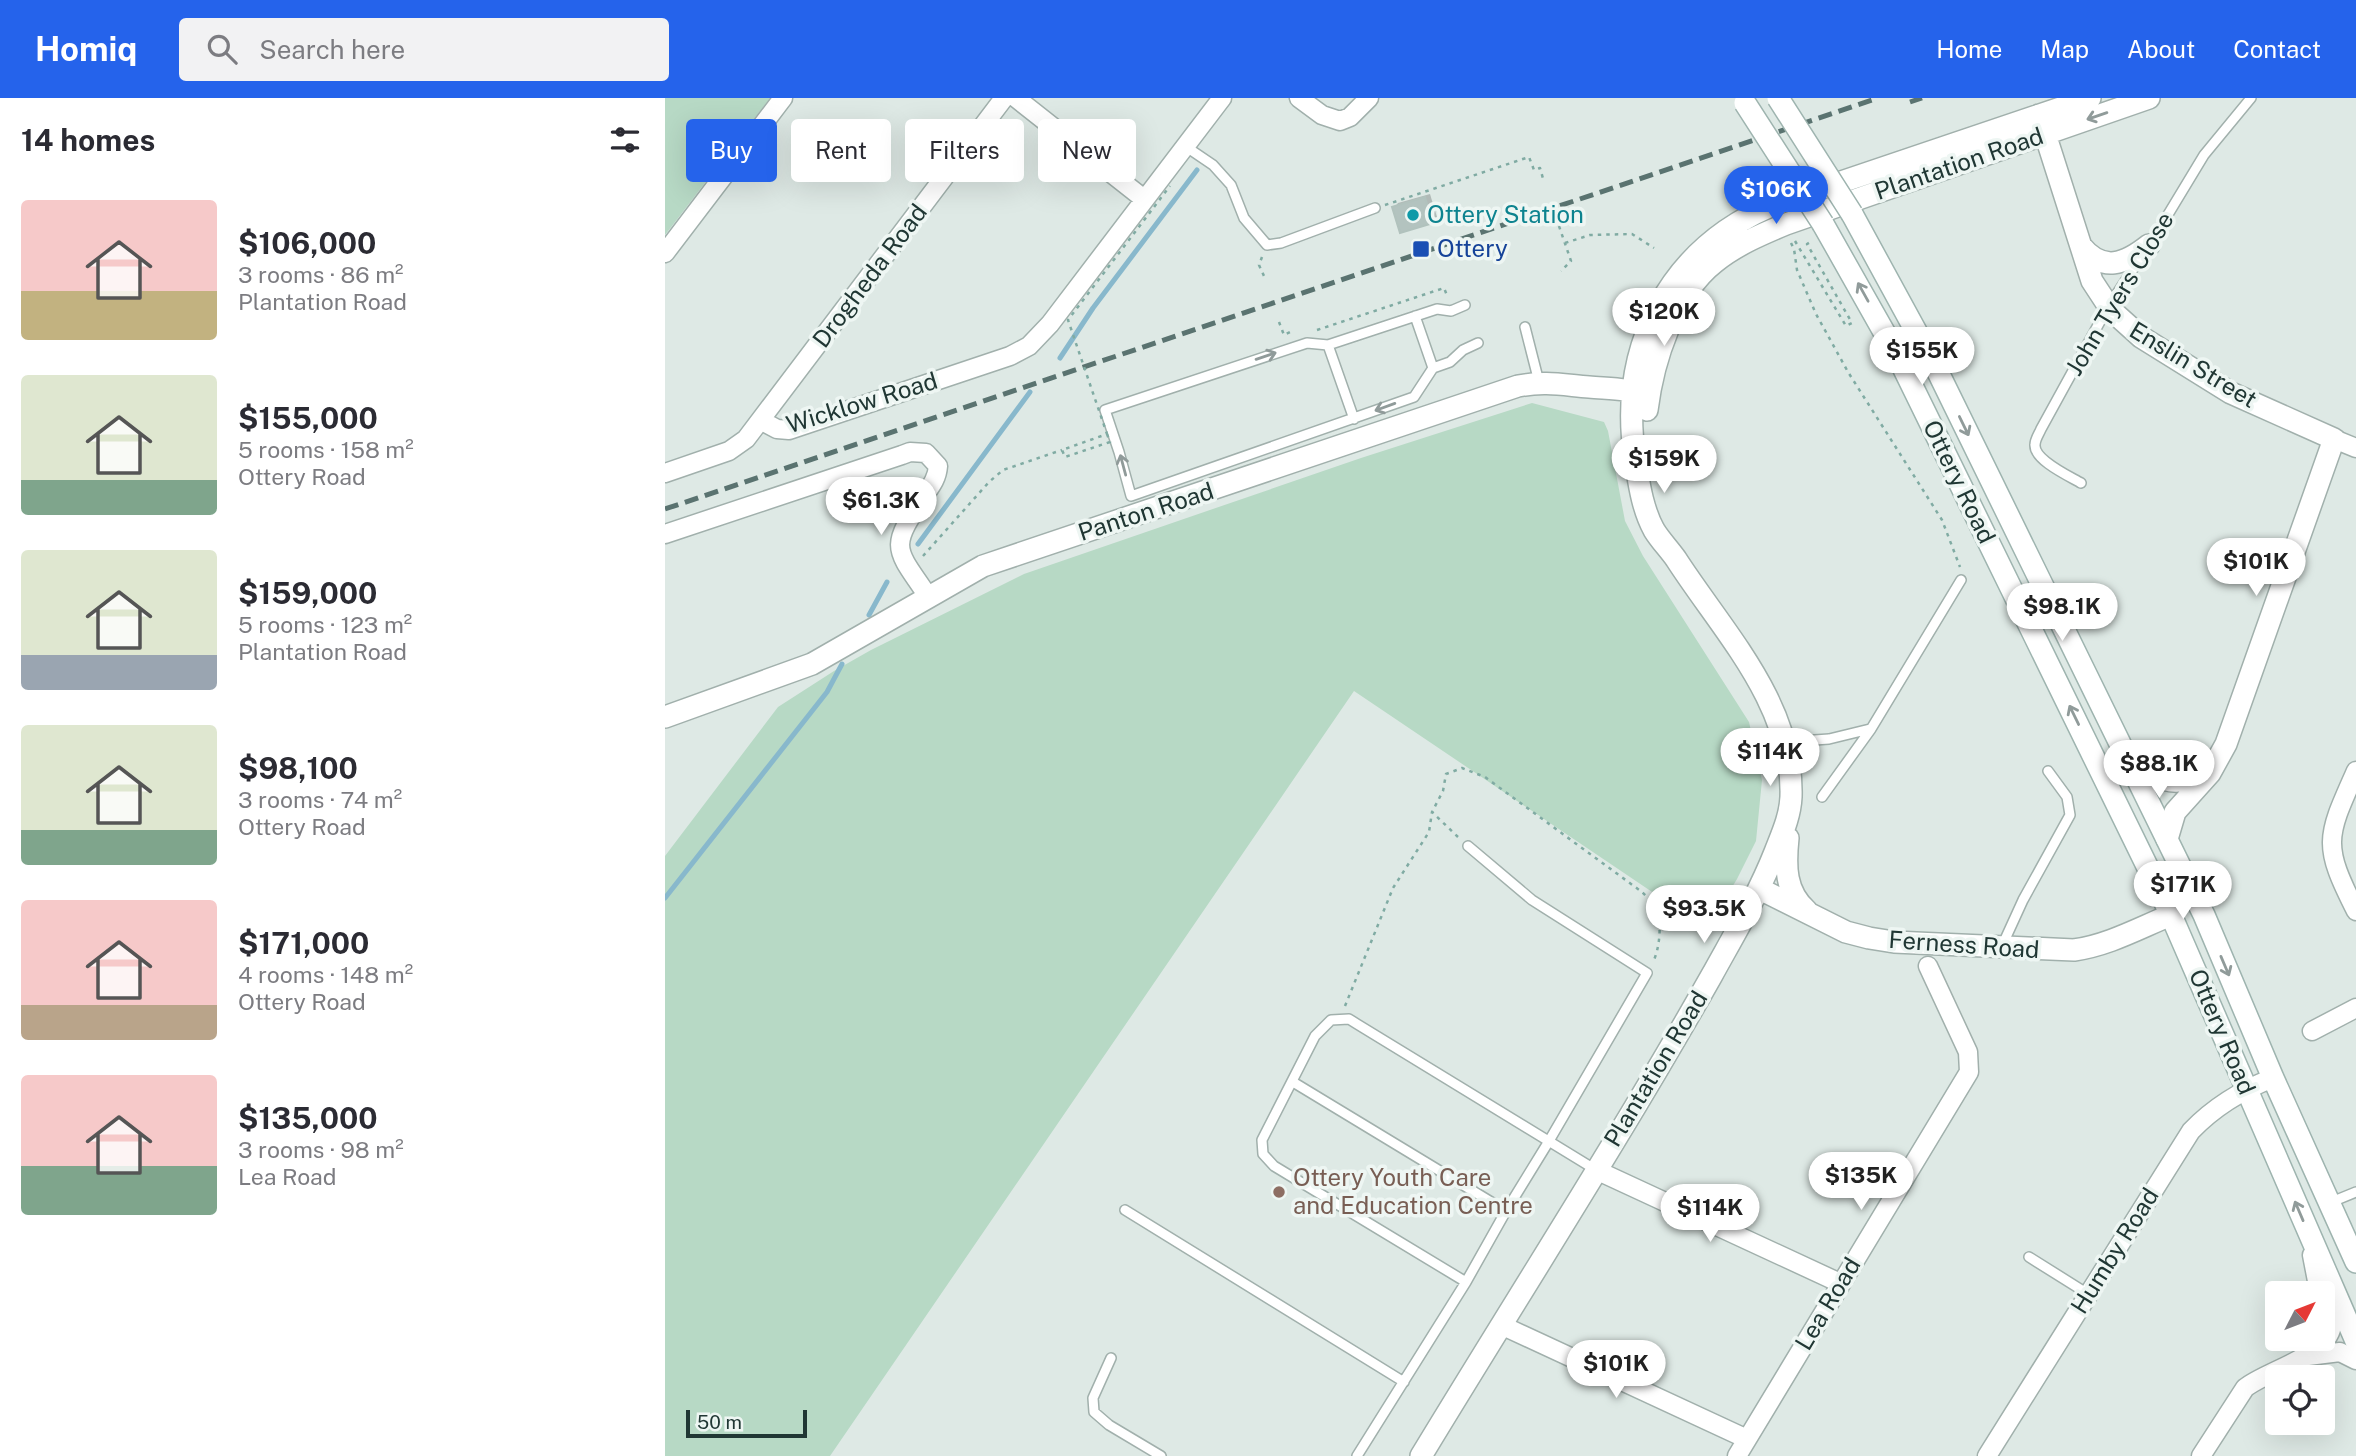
<!DOCTYPE html>
<meta charset="utf-8">
<style>
:root{--surface:#fff;--page:#f2f2f3;--text:#2b2b33;--muted:#7c7c81;--accent:#2563eb}
body{margin:0;font-family:"Public Sans",sans-serif;background:var(--page);color:var(--text);height:100vh;display:flex;flex-direction:column;font-size:26px;white-space:nowrap}
*{box-sizing:border-box;margin:0}
p{font-size:23px;color:var(--muted)}
.icon{flex:none;width:38px;height:38px;fill:none;stroke:currentColor;stroke-width:2;stroke-linecap:round;stroke-linejoin:round}
.map{position:relative;flex:1;overflow:hidden}
.drawer{display:flex;flex-direction:column;background:var(--surface);width:665px}
.drawer>*{flex:none}
.banner{position:absolute;left:21px;top:21px;width:665px;height:63px;display:flex;gap:14px}
.needle{width:46px;rotate:48deg}
.controls{position:absolute;left:1600px;top:1183px;display:grid;gap:14px}
.controls a{display:grid;place-items:center;width:70px;height:70px;border-radius:7px;background:var(--surface);box-shadow:0 7px 28px #0002;font-size:35px}
.scale{position:absolute;left:21px;bottom:18px;width:121px;box-sizing:border-box;padding-left:7px;border:4px solid #203734;border-top:0;font-size:19px;line-height:24px;white-space:nowrap;color:#203734;-webkit-text-stroke:5px #eef6f3;paint-order:stroke}
.price{position:absolute;translate:-50% -60px;padding:0 16px;border-radius:24px;background:#fff;color:#222;font-size:23px;line-height:46px;filter:drop-shadow(0 2px 4px #0008)}
.price::after{content:'';position:absolute;left:50%;top:42px;width:21px;height:16px;margin-left:-10px;background:inherit;clip-path:polygon(0 0,100% 0,50% 100%)}
.price.on{background:var(--accent);color:#fff}
ul{padding:0;list-style:none}
li{display:flex;align-items:center;gap:21px;height:175px;padding:0 21px}
li span{display:grid;place-items:center;flex:none;width:196px;height:140px;border-radius:7px;color:#555}
li>.icon{margin-inline-start:auto}
span .icon{width:84px;height:84px;fill:#fffc;stroke-width:1}
li b{font-size:30px}
h2{display:flex;justify-content:space-between;align-items:center;height:84px;padding:0 21px;font-size:30px}
.chip{padding:0 24px;border-radius:7px;background:var(--surface);box-shadow:0 7px 28px #0002;font-size:24px;line-height:63px}
.chip.on{background:var(--accent);color:#fff}
header{display:flex;align-items:center;gap:42px;box-sizing:border-box;height:98px;padding:0 35px;background:var(--accent);color:#fff}
header strong{font-size:33px}
nav{display:flex;gap:38px;margin-inline-start:auto;font-size:24px}
.search{width:490px;height:63px;background:var(--page);display:flex;align-items:center;gap:18px;box-sizing:border-box;padding:0 24px;border-radius:7px;color:var(--muted);font-size:26px}
main{display:flex;flex:1;min-height:0}
.map>svg:first-child{display:block}
.green{fill:#b7d9c5}
.shadow{fill:#0003}
.lines{fill:none;stroke-linecap:round;stroke-linejoin:round}
.stream{stroke:#88b8cc;stroke-width:5}
.building{fill:#b3c3bf;stroke:#b1c2bd;stroke-width:2}
.service-casing{stroke:#a1b0ac;stroke-width:12}
.minor-casing{stroke:#a1b0ac;stroke-width:21}
.tertiary-casing{stroke:#a1b0ac;stroke-width:24}
.secondary-casing{stroke:#9eb4af;stroke-width:24}
.path{stroke:#80aba3;stroke-width:2.5;stroke-dasharray:3.5 5;stroke-linecap:butt}
.service{stroke:#fff;stroke-width:9}
.minor{stroke:#fff;stroke-width:18}
.tertiary{stroke:#fff;stroke-width:21}
.secondary{stroke:#fff;stroke-width:21}
.rail{stroke:#5a7370;stroke-width:5;stroke-dasharray:14 7;stroke-linecap:butt}
.secondary-bridge-casing{stroke:#9eb4af;stroke-width:24;stroke-linecap:butt}
.path-bridge{stroke:#80aba3;stroke-width:2.5;stroke-dasharray:3.5 5;stroke-linecap:butt}
.secondary-bridge{stroke:#fff;stroke-width:21}
.oneway{stroke:#909b9a}
.culture-dot{fill:#0f9aa8;stroke:#eef6f3;stroke-width:2.5}
.transit-dot{fill:#1a4fb4;stroke:#eef6f3;stroke-width:2.5}
.education-dot{fill:#8d6e63;stroke:#eef6f3;stroke-width:2.5}
.labels{text-anchor:middle;stroke-width:7;stroke-linejoin:round;paint-order:stroke}
.street-label{font-size:24px;fill:#203734;stroke:#eef6f3}
.culture-label{font-size:24px;fill:#0d838f;stroke:#eef6f3;text-anchor:start}
.transit-label{font-size:24px;fill:#164399;stroke:#eef6f3;text-anchor:start}
.education-label{font-size:24px;fill:#785e54;stroke:#eef6f3;text-anchor:start}
</style>
<header>
<strong>Homiq</strong>
<div class="search"><svg class="icon" aria-label="search" viewBox="0 0 24 24"><circle cx="10" cy="10" r="6"/><path d="M15 15l6 6"/></svg>Search here</div>
<nav><a>Home</a><a>Map</a><a>About</a><a>Contact</a></nav>
</header>
<main>
<section class="drawer">
<h2>14 homes<svg class="icon" aria-label="filters" viewBox="0 0 24 24"><path d="M4 7h16M4 17h16"/><circle cx="9" cy="7" r="2"/><circle cx="15" cy="17" r="2"/></svg></h2>
<ul>
<li><span style="background:linear-gradient(#f6c9c9 65%,#c2b280 0)"><svg class="icon" aria-label="home" viewBox="0 0 24 24"><path d="M3 11l9-7 9 7M6 9v11h12V9"/></svg></span><div><b>$106,000</b><p>3 rooms · 86 m²</p><p>Plantation Road</p></div></li>
<li><span style="background:linear-gradient(#dfe7d0 75%,#7fa58c 0)"><svg class="icon" aria-label="home" viewBox="0 0 24 24"><path d="M3 11l9-7 9 7M6 9v11h12V9"/></svg></span><div><b>$155,000</b><p>5 rooms · 158 m²</p><p>Ottery Road</p></div></li>
<li><span style="background:linear-gradient(#dfe7d0 75%,#9aa5b1 0)"><svg class="icon" aria-label="home" viewBox="0 0 24 24"><path d="M3 11l9-7 9 7M6 9v11h12V9"/></svg></span><div><b>$159,000</b><p>5 rooms · 123 m²</p><p>Plantation Road</p></div></li>
<li><span style="background:linear-gradient(#dfe7d0 75%,#7fa58c 0)"><svg class="icon" aria-label="home" viewBox="0 0 24 24"><path d="M3 11l9-7 9 7M6 9v11h12V9"/></svg></span><div><b>$98,100</b><p>3 rooms · 74 m²</p><p>Ottery Road</p></div></li>
<li><span style="background:linear-gradient(#f6c9c9 75%,#b9a48a 0)"><svg class="icon" aria-label="home" viewBox="0 0 24 24"><path d="M3 11l9-7 9 7M6 9v11h12V9"/></svg></span><div><b>$171,000</b><p>4 rooms · 148 m²</p><p>Ottery Road</p></div></li>
<li><span style="background:linear-gradient(#f6c9c9 65%,#7fa58c 0)"><svg class="icon" aria-label="home" viewBox="0 0 24 24"><path d="M3 11l9-7 9 7M6 9v11h12V9"/></svg></span><div><b>$135,000</b><p>3 rooms · 98 m²</p><p>Lea Road</p></div></li>
</ul>
</section>
<div class="map">
<svg width="1691" height="1358" viewBox="0 0 1691 1358">
<rect width="100%" height="100%" fill="#dee9e5"/>
<path class="green" d="M 0,0 L 105,0 L 0,137 Z
M 867,305 L 939,324 L 943,333 L 960,423 L 978,458 L 1084,624 L 1097,682 L 1091,743 L 1072,781 L 1042,831 L 689,593 L 165,1358 L 0,1358 L 0,758 L 113,609 L 169,573 L 206,552 L 359,476 L 696,360 Z"/>
<path class="shadow" d="M 765,96 L 772,119 L 767,124 L 729,110 L 733,105 Z"/>
<g class="lines">
<path class="stream" d="M 395,260 L 428,210 L 532,72
M 253,446 L 365,294
M 204,517 L 222,484
M 0,800 L 162,594 L 177,566"/>
</g>
<path class="building" d="M 760,99 L 768,125 L 735,135 L 727,109 Z"/>
<g class="lines">
<g class="service-casing">
<path id="service" d="M 520,48 L 548,67 L 566,87 L 579,120 L 602,147 L 616,145 L 710,110
M 1484,148 L 1539,57 L 1586,0
M 800,207 L 786,213 L 772,211 L 663,247 L 642,245 L 440,312 L 454,354 L 466,398 L 749,299 L 768,270 L 785,264 L 798,252 L 813,245
M 750,218 L 768,270
M 860,229 L 874,284
M 663,247 L 689,321
M 1416,385 C 1404,378 1369,362 1370,347 C 1370,341 1374,336 1376,331 L 1443,209 L 1476,159
M 1121,644 L 1164,641 L 1205,631
M 1157,699 L 1206,631 L 1296,482
M 1337,848 L 1358,802 L 1405,717 L 1402,699 L 1383,673
M 628,984 L 841,1113
M 1664,1105 L 1691,1094
M 460,1112 L 739,1284
M 1364,1159 L 1423,1196
M 801,1184 L 609,1068 L 598,1056 L 597,1042 L 650,938 L 666,922 L 684,921 L 692,926 L 931,1072
M 446,1260 L 428,1300 L 429,1314 L 444,1327 L 496,1358
M 692,1358 L 801,1184 L 841,1113 L 884,1043 L 982,875 L 867,802 L 803,748"/>
</g>
<g class="minor-casing">
<path id="minor" d="M 351,0 L 479,101
M 634,0 L 657,17 L 675,23 L 685,19 L 704,0
M 0,155 L 118,0
M 97,323 L 112,331 L 124,332 L 345,258 L 364,248 L 385,226 L 557,0
M 1669,341 L 1691,350
M 0,375 L 64,353 L 81,341 L 339,0
M 0,436 L 237,357 L 245,354 L 261,355 L 273,368 C 272,381 266,388 259,398 C 225,450 228,448 263,498
M 1691,673 C 1661,740 1657,746 1691,813
M 1647,933 L 1691,910
M 931,1072 L 1175,1185
M 836,1227 L 1082,1341
M 1643,1258 L 1675,1254 L 1691,1262
M 1072,1358 L 1304,974 L 1303,954 L 1263,868
M 1322,1358 L 1526,1033 C 1549,1009 1577,992 1608,980
M 1536,1358 L 1580,1290 C 1602,1272 1668,1257 1667,1224 L 1652,1183 L 1647,1157"/>
</g>
<g class="tertiary-casing">
<path id="tertiary" d="M 1374,17 L 1427,183 L 1446,212 L 1476,239 L 1566,295 L 1669,341 L 1561,646 L 1545,675 L 1510,714 L 1502,741
M 1416,148 C 1438,175 1460,166 1484,147
M 982,312 C 988,263 1009,196 1050,164 C 1071,147 1097,136 1121,126 L 1484,0
M 0,619 L 147,566 L 318,468 L 853,288 C 880,283 898,287 924,289 C 945,291 964,290 983,299
M 1458,652 C 1489,678 1501,694 1543,675
M 1123,740 C 1120,768 1120,794 1142,813
M 1095,791 L 1181,834 L 1204,840 L 1229,844 L 1409,852 C 1444,847 1474,830 1506,817
M 756,1358 C 853,1198 955,1040 1047,877 C 1069,837 1093,797 1110,754 C 1117,736 1125,719 1126,699 C 1129,606 1058,534 1011,461 C 1004,451 995,442 989,432 C 977,410 974,385 970,361 C 953,250 1003,151 1108,107 L 1425,0"/>
</g>
<g class="secondary-casing">
<path id="secondary" d="M 1187,116 L 1271,270 L 1539,817 L 1608,980 L 1691,1164
M 1158,126 L 1232,257 L 1506,817 L 1691,1243"/>
</g>
<path class="path" d="M 720,107 L 864,59 L 869,72 L 875,70 L 879,84
M 894,128 L 906,163 L 896,173
M 1130,143 L 1181,228 L 1187,225 L 1142,146 L 1147,143
M 900,145 L 925,137 L 967,136 L 989,150
M 1126,145 L 1129,151 L 1132,172 L 1151,216 L 1183,274 L 1277,422 L 1295,469
M 597,159 L 594,167 L 599,178
M 614,224 L 619,237 L 625,234 L 627,238
M 652,232 L 779,190 L 783,200
M 258,458 L 324,384 L 338,372 L 397,352
M 793,739 L 767,714 L 778,693 L 781,676 L 797,670 L 820,679 L 977,794 C 981,798 986,803 989,807 C 998,821 995,850 988,864
M 680,908 L 728,790 L 764,734 L 767,714"/>
<use href="#service" class="service"/>
<use href="#minor" class="minor"/>
<use href="#tertiary" class="tertiary"/>
<use href="#secondary" class="secondary"/>
<path class="rail" d="M 1245,4 L 1257,0
M 0,411 L 1213,0"/>
<g class="secondary-bridge-casing">
<path id="secondary-bridge" d="M 1113,0 L 1187,116
M 1080,5 L 1158,126"/>
</g>
<path class="path-bridge" d="M 442,336 L 445,344 L 400,359 L 397,352 L 442,336 L 403,222 L 505,88"/>
<use href="#secondary-bridge" class="secondary-bridge"/>
</g>
<defs><path id="oneway-shaft" d="M-6 0H5M1.5-3L5.5 0L1.5 3" fill="none" stroke-width="1.6" stroke-linecap="round" stroke-linejoin="round" transform="scale(1.75)"/></defs>
<g class="oneway">
<use href="#oneway-shaft" transform="translate(1432 18) rotate(161)"/>
<use href="#oneway-shaft" transform="translate(1198 194) rotate(-119)"/>
<use href="#oneway-shaft" transform="translate(601 258) rotate(-19)"/>
<use href="#oneway-shaft" transform="translate(720 309) rotate(160)"/>
<use href="#oneway-shaft" transform="translate(1299 328) rotate(64)"/>
<use href="#oneway-shaft" transform="translate(458 367) rotate(-105)"/>
<use href="#oneway-shaft" transform="translate(1409 617) rotate(-116)"/>
<use href="#oneway-shaft" transform="translate(1560 868) rotate(67)"/>
<use href="#oneway-shaft" transform="translate(1634 1113) rotate(-113)"/>
</g>
<circle class="culture-dot" cx="748" cy="117" r="7"/>
<rect class="transit-dot" x="747" y="142" width="18" height="18" rx="3.5"/>
<circle class="education-dot" cx="614" cy="1094" r="7"/>
<g class="labels">
<g class="street-label">
<text transform="translate(1294 66) rotate(-19)" y="8">Plantation Road</text>
<text transform="translate(205 178) rotate(-53)" y="8">Drogheda Road</text>
<text transform="translate(1455 196) rotate(-59)" y="8">John Tyers Close</text>
<text transform="translate(1528 267) rotate(31)" y="8">Enslin Street</text>
<text transform="translate(197 305) rotate(-17)" y="8">Wicklow Road</text>
<text transform="translate(1294 384) rotate(64)" y="8">Ottery Road</text>
<text transform="translate(481 414) rotate(-18)" y="8">Panton Road</text>
<text transform="translate(1299 847) rotate(4)" y="8">Ferness Road</text>
<text transform="translate(1557 934) rotate(67)" y="8">Ottery Road</text>
<text transform="translate(991 971) rotate(-59)" y="8">Plantation Road</text>
<text transform="translate(1450 1153) rotate(-58)" y="8">Humby Road</text>
<text transform="translate(1163 1206) rotate(-59)" y="8">Lea Road</text>
</g>
<g class="culture-label">
<text x="762" y="125">Ottery Station</text>
</g>
<g class="transit-label">
<text x="772" y="159">Ottery</text>
</g>
<g class="education-label">
<text x="628" y="1088">Ottery Youth Care<tspan x="628" dy="28">and Education Centre</tspan></text>
</g>
</g>
</svg>
<div class="controls">
<a><svg class="needle" viewBox="-14 -14 28 28"><path d="M0-13l5 13h-10z" fill="#e53935"/><path d="M0 13l5-13h-10z" fill="#7c7c81"/></svg></a>
<a><svg class="icon" aria-label="locate" viewBox="0 0 24 24"><circle cx="12" cy="12" r="6"/><path d="M12 2v4M12 18v4M2 12h4M18 12h4"/></svg></a>
</div>
<div class="scale">50 m</div>
<b class="price on" style="left:1111px;top:128px">$106K</b>
<b class="price" style="left:999px;top:250px">$120K</b>
<b class="price" style="left:1257px;top:289px">$155K</b>
<b class="price" style="left:999px;top:397px">$159K</b>
<b class="price" style="left:216px;top:439px">$61.3K</b>
<b class="price" style="left:1591px;top:500px">$101K</b>
<b class="price" style="left:1397px;top:545px">$98.1K</b>
<b class="price" style="left:1105px;top:690px">$114K</b>
<b class="price" style="left:1494px;top:702px">$88.1K</b>
<b class="price" style="left:1518px;top:823px">$171K</b>
<b class="price" style="left:1039px;top:847px">$93.5K</b>
<b class="price" style="left:1196px;top:1114px">$135K</b>
<b class="price" style="left:1045px;top:1146px">$114K</b>
<b class="price" style="left:951px;top:1302px">$101K</b>
<div class="banner">
<a class="chip on">Buy</a>
<a class="chip">Rent</a>
<a class="chip">Filters</a>
<a class="chip">New</a>
</div>
</div>
</main>
